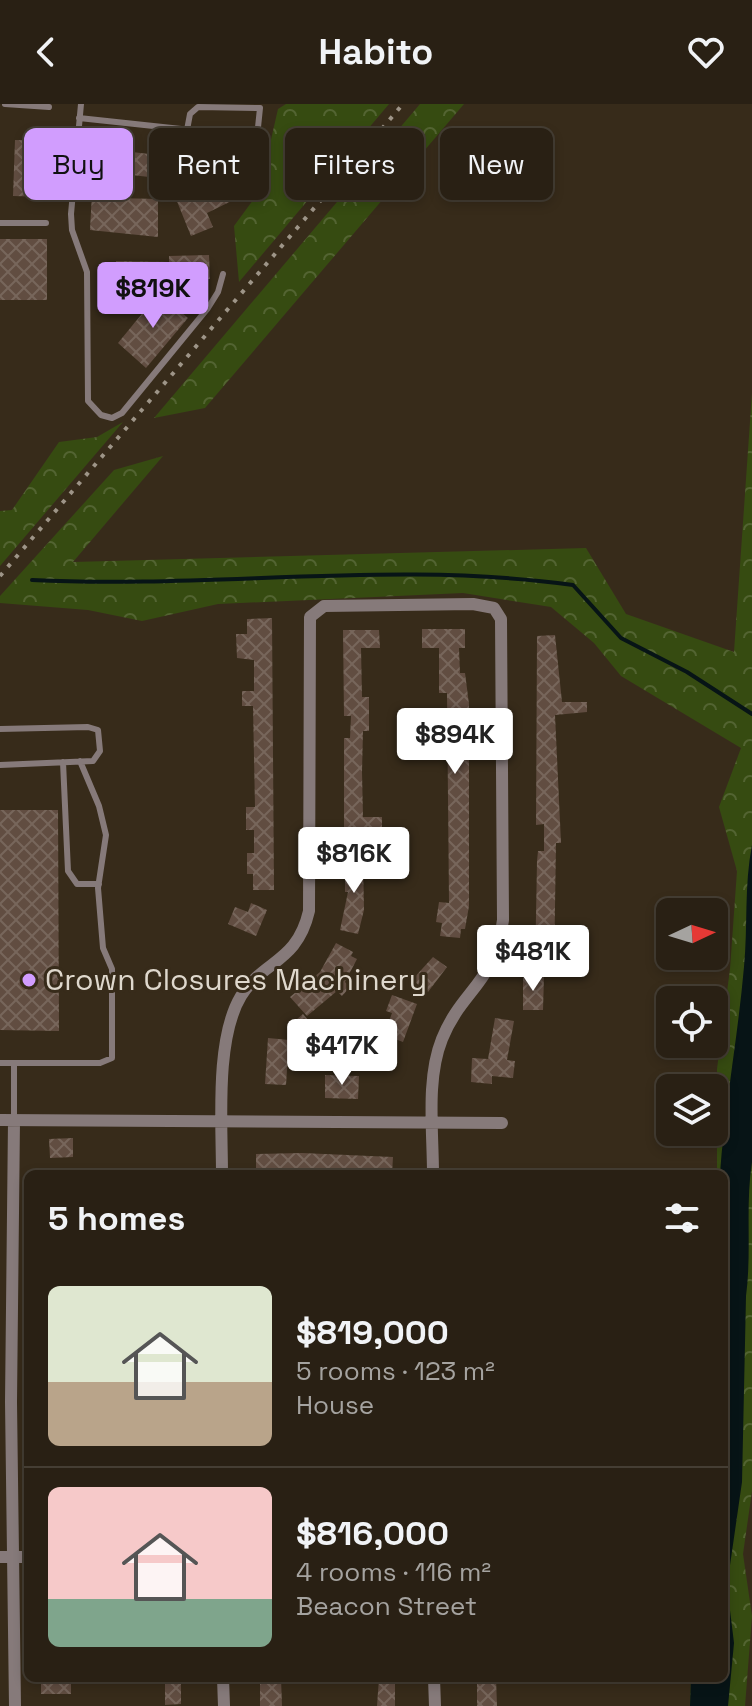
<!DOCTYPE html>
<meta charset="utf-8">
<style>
:root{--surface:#292014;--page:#31281d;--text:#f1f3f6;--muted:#a5a3a0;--line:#453e34;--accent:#d19dfe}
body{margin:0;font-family:"Space Grotesk",sans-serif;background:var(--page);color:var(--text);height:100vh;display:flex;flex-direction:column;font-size:30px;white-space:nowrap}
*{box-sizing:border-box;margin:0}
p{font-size:26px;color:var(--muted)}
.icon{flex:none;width:44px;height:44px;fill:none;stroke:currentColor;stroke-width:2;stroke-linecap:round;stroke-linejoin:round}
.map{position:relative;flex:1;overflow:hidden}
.details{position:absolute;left:24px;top:1066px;width:704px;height:512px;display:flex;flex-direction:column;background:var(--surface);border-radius:12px;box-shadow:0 4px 12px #0003,0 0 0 2px var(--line)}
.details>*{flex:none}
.top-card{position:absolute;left:24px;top:24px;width:704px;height:72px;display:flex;gap:16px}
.needle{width:52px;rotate:86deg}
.fabs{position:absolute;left:656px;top:794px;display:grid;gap:16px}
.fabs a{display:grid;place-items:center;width:72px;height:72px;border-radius:12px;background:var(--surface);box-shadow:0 4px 12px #0003,0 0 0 2px var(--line);font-size:40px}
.price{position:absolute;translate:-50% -68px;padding:0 18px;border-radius:8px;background:#fff;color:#222;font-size:26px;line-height:52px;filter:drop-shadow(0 2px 4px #0008)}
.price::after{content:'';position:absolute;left:50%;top:48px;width:24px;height:18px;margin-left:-12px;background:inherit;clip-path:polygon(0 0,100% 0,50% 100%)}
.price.on{background:var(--accent);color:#111}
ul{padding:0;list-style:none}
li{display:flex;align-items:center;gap:24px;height:200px;padding:0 24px}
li+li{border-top:2px solid var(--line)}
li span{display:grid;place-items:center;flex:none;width:224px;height:160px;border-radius:12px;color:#555}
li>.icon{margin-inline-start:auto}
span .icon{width:96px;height:96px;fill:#fffc;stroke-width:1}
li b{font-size:34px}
h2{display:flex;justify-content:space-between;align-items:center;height:96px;padding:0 24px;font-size:34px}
.chip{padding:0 28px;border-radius:12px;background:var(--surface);box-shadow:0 4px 12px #0003,0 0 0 2px var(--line);font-size:28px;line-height:72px}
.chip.on{background:var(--accent);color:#111}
header{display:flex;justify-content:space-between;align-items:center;height:104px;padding:0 24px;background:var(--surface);font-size:36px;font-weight:700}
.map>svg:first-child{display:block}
.forest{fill:url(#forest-crowns)}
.water{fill:#071416}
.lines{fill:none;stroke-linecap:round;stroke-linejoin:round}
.stream{stroke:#071416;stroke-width:4}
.building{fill:url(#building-cross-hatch)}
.lane{stroke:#867a7a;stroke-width:6}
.street{stroke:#867a7a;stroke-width:12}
.rail{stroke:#9e9588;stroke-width:4;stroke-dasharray:4 8;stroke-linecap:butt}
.poi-dot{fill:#d19dfe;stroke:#372b1a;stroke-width:3}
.labels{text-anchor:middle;stroke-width:6;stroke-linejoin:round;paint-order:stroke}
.poi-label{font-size:30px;fill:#dfd8cd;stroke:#372b1a;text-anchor:start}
</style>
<header><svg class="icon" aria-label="back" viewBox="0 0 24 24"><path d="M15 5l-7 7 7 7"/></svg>Habito<svg class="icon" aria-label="heart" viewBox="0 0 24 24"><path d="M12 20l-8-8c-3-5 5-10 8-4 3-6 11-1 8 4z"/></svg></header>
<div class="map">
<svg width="752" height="1602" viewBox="0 0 752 1602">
<defs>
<pattern id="forest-crowns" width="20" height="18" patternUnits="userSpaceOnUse" patternTransform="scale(2)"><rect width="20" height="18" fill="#364b11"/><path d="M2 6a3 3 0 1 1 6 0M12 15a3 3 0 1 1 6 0" fill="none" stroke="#536432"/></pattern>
<pattern id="building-cross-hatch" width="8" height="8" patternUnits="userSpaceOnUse" patternTransform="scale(2)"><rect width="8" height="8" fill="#614d41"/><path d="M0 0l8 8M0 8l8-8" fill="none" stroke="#77665b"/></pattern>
</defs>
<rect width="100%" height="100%" fill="#372b1a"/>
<path class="forest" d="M 286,0 L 389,0 L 239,178 L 234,122 L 259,88 L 278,5 Z
M 420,0 L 464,0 L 205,304 L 154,314 Z
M 752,289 L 752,1387 L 743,1450 L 752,1512 L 745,1602 L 690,1602 L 691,1574 L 724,1574 L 724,1070 L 717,1070 L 717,965 L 730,865 L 737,767 L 719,703 L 741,644 L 621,572 L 594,539 L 551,503 L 463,489 L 218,500 L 142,517 L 88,506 L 0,499 L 0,492 L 114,366 L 163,352 L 73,458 L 586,444 L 626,510 L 734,548 Z
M 123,318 L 0,462 L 0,463 L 0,407 L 12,406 L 59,338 L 97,333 Z"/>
<path class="water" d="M 752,741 L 752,1058 C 745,1102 752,1147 746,1192 L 742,1378 L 727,1482 L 734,1539 L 728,1602 L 690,1602 L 691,1574 L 724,1574 L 724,1070 L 720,1070 C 725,1000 738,932 744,863 C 748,822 744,782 752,741 Z"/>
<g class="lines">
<path class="stream" d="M 32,476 C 212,485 394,456 573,481 L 621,534 L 687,568 L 752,610"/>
</g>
<path class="building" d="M 15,36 L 49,37 L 47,93 L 13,92 Z
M 90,43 L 183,54 L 181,77 L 168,76 L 158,52 L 158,74 L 87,66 Z
M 231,54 L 248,89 L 207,109 L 213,123 L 191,132 L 176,95 L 211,95 L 212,81 L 215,80 L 208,66 Z
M 92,88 L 115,90 L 115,94 L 158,95 L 158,133 L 90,126 Z
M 0,135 L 47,135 L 47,196 L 0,196 Z
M 209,151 L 210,175 L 115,180 L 116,157 L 169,158 L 169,152 Z
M 159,189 L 188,214 L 146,264 L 118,239 Z
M 272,514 L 274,786 L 253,786 L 253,770 L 247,770 L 247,749 L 254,749 L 254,726 L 246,726 L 246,703 L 255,703 L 253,602 L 242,602 L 242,587 L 254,587 L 254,556 L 237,554 L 236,530 L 247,530 L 247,515 Z
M 422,525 L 465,525 L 465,544 L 459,544 L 460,569 L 465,569 L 469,600 L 469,802 L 465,825 L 461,825 L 460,834 L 440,832 L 442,819 L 436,818 L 439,798 L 449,799 L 447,589 L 439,589 L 439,544 L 422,544 Z
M 343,526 L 379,526 L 380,544 L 361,544 L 362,593 L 369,593 L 369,627 L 363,627 L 362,668 L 363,713 L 382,713 L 382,732 L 344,732 L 344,634 L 350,634 L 351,612 L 344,612 Z
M 555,531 L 562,598 L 587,598 L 587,608 L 555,611 L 561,739 L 556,739 L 554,866 L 535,866 L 537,757 L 538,747 L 544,747 L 544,720 L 536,721 L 537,532 Z
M 0,706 L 58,706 L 59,927 L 0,926 Z
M 345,754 L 363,754 L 364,806 L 358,830 L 340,826 L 348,788 L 345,788 Z
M 251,799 L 267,806 L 256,832 L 228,820 L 235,803 L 248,808 Z
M 336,839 L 353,848 L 351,852 L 357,855 L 345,878 L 350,883 L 342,892 L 337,887 L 307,912 L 290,893 L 320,868 Z
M 433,853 L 447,863 L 428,888 L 412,876 Z
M 523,873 L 544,873 L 543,906 L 523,906 Z
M 392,891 L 417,900 L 403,938 L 384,931 L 392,909 L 386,907 Z
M 303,910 L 315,924 L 302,934 L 290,921 Z
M 495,914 L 514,917 L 507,956 L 515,957 L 513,974 L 492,972 L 492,980 L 471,978 L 472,954 L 488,955 Z
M 268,934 L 289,936 L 286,981 L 265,980 Z
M 325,971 L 359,972 L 358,995 L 325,994 Z
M 73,1034 L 73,1053 L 50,1054 L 49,1035 Z
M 302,1049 L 393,1053 L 392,1070 L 256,1070 L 256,1050 Z
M 41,1574 L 71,1574 L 71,1590 L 41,1590 Z
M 260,1574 L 281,1574 L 282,1602 L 260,1602 Z
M 379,1574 L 395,1574 L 395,1602 L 377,1602 Z
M 477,1574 L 496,1574 L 497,1602 L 477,1602 Z
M 181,1579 L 181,1600 L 165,1601 L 165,1580 Z"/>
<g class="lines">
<path class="lane" d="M 5,0 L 49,3
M 81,0 L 71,110 L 72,126 L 87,168 L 88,297 L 101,311 L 112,314 L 122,309 L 208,204 L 218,188 L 223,170
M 79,14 L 257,33 L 260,4 L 198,3 L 190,10 L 187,26
M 0,119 L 46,119
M 0,625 L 88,623 L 98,626 L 100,647 L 93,657 L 0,661
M 63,658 L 68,767 L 77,780 L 99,780
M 0,959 L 100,959 L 112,954 L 112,865 L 103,844 L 98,784 L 106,731 L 99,702 L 80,657
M 14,1016 L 14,959"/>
<path class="street" d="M 0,1016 L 502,1019
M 14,1016 L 11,1298 L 15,1602
M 222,1070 C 222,1020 215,935 241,892 C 263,856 297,859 309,807 L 310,513 L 324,502 L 473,500 L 494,504 L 501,515 L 503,816 C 495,880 462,885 442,935 C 426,975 433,1027 433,1070
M 0,1453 L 28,1453
M 223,1574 L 224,1602
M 434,1574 L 435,1602"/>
<path class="rail" d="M 0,472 L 403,0"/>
</g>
<circle class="poi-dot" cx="29" cy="876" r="8"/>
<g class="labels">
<g class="poi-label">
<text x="45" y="886">Crown Closures Machinery</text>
</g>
</g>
</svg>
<div class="fabs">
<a><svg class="needle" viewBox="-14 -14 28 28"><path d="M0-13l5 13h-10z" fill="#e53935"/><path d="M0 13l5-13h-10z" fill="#a5a3a0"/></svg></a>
<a><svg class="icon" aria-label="locate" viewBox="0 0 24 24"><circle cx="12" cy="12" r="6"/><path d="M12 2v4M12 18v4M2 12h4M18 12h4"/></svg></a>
<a><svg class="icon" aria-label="layers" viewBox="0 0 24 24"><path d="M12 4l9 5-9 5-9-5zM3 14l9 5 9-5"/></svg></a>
</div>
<b class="price on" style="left:153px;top:226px">$819K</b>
<b class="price" style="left:455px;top:672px">$894K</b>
<b class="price" style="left:354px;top:791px">$816K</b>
<b class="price" style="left:533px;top:889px">$481K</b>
<b class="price" style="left:342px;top:983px">$417K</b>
<div class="top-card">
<a class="chip on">Buy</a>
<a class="chip">Rent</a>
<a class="chip">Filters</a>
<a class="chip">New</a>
</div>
<section class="details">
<h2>5 homes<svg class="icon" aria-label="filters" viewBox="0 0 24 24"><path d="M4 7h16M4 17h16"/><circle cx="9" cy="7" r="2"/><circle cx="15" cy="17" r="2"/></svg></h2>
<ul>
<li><span style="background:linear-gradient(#dfe7d0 60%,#b9a48a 0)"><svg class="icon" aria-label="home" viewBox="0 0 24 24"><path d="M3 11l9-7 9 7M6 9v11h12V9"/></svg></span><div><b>$819,000</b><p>5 rooms · 123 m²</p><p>House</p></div></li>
<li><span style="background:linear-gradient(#f6c9c9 70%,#7fa58c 0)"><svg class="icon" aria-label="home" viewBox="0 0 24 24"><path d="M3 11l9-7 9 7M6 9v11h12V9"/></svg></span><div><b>$816,000</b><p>4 rooms · 116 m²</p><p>Beacon Street</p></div></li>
</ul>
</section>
</div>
